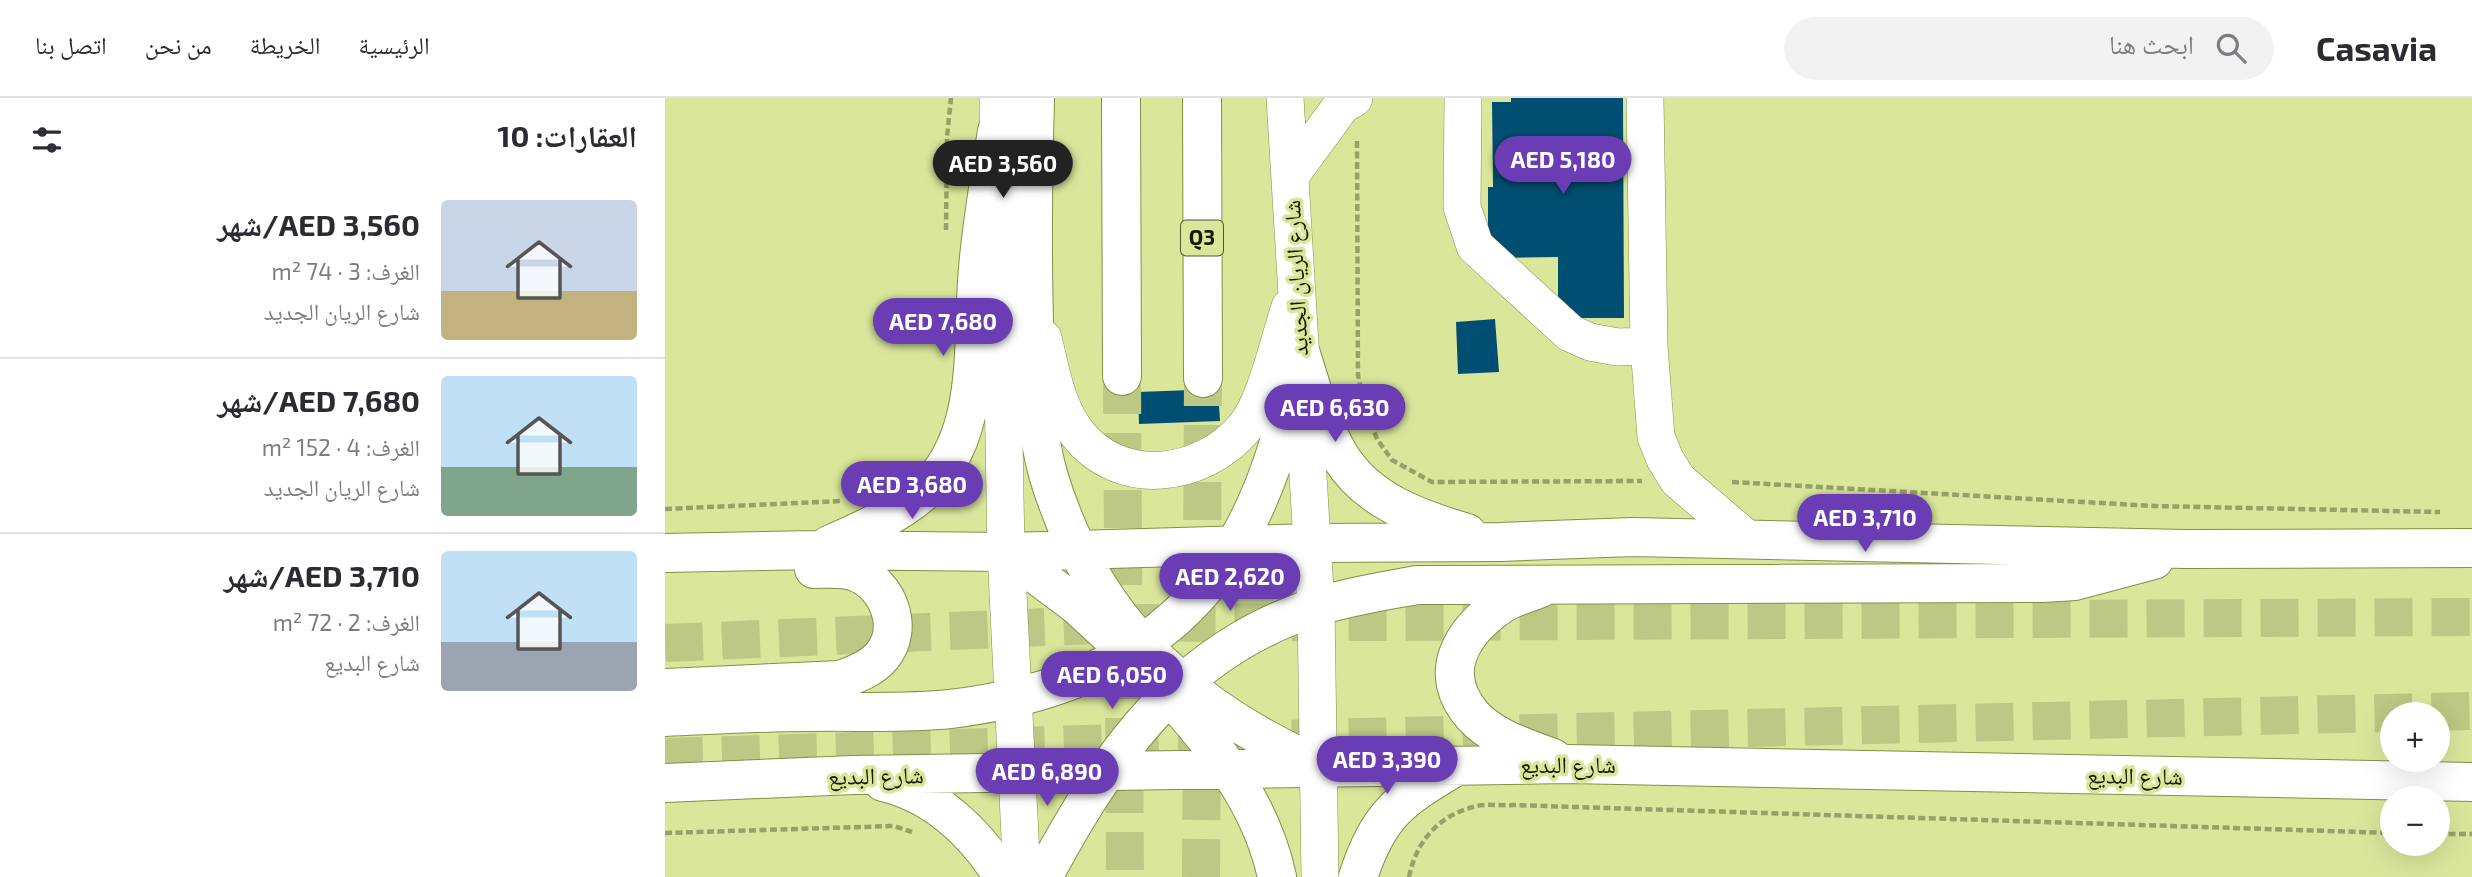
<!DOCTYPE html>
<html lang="ar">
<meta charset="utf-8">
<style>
:root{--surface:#fff;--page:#f2f2f3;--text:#2b2b33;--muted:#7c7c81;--line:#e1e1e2;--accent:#6a3db4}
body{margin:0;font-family:"Exo 2","Noto Naskh Arabic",sans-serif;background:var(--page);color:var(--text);direction:rtl;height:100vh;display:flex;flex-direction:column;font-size:26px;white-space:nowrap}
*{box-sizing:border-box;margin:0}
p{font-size:23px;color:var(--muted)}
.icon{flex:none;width:38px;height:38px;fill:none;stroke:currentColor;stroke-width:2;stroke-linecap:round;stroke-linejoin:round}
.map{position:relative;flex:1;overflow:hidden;direction:ltr}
.drawer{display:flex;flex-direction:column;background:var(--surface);width:665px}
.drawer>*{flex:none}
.buttons{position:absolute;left:1715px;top:604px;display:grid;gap:14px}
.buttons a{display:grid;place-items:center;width:70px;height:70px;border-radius:50%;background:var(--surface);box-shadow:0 7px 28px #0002;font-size:35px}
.price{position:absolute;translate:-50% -60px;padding:0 16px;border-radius:24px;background:var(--accent);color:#fff;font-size:23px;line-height:46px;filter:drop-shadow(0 2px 4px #0008)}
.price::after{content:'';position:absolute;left:50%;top:42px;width:21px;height:16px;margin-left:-10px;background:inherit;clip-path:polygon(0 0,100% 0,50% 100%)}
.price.selected{background:#222;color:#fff}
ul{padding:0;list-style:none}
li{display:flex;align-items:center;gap:21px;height:175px;padding:0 28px}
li+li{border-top:2px solid var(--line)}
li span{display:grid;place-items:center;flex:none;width:196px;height:140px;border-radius:7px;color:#555}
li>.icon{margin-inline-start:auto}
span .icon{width:84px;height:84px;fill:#fffc;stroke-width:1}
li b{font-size:30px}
h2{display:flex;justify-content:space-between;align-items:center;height:84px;padding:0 28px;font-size:30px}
header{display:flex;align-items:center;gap:42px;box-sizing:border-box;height:98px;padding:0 35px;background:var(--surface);border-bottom:2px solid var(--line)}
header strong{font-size:33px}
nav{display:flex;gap:38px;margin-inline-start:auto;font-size:24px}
.search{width:490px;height:63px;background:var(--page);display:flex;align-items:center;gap:18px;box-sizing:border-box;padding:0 24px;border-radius:38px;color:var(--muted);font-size:26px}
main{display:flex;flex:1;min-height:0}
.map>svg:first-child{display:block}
.building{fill:#004f73}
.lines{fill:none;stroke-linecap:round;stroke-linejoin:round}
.highway-tunnel{stroke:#bdc884;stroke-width:38;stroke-dasharray:38 19;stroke-linecap:butt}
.minor-casing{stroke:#848f45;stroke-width:38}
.major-casing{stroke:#848f45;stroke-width:40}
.highway-casing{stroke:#848f45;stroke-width:40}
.path{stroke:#97a166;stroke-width:4.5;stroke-dasharray:7 3.5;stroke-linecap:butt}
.minor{stroke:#fff;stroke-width:37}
.major{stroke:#fff;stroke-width:38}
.highway{stroke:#fff;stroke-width:38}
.labels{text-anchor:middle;stroke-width:7;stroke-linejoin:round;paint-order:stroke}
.shield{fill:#dae79b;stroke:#51582e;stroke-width:2}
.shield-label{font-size:21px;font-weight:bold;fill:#161a00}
.street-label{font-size:23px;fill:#161a00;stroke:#dae79b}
</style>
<header>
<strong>Casavia</strong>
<div class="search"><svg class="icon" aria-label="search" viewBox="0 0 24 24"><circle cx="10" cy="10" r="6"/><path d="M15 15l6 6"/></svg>ابحث هنا</div>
<nav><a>الرئيسية</a><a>الخريطة</a><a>من نحن</a><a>اتصل بنا</a></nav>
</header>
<main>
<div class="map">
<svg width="1807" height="779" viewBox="0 0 1807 779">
<rect width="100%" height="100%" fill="#dae79b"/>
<path class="building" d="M 846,0 L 958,0 L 959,220 L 893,220 L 893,159 L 832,160 L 823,146 L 823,89 L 828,89 L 827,4 L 846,4 Z
M 830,221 L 834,274 L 793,276 L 791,224 Z
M 553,291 L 555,323 L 474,326 L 473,294 Z"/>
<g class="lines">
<path class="highway-tunnel" d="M 457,278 L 460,779
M 537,479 L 538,280
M 0,545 L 477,525 L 1807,519
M 0,659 L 483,644 L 1807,613
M 536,779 L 537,638"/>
<g class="minor-casing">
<path id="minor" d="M 333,0 L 341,454 L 357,779
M 620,0 L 651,509 L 655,779
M 798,0 L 797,109 L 810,148 L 905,235 L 925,244 L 952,249 L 984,248
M 980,0 L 984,248 L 991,339 L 1000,361 L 1013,382 L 1082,441
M 625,78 L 677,7 L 689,0
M 378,240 C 386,272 391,308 412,335 C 455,391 538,380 580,329 C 601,304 614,241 625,209"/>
</g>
<g class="major-casing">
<path id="major" d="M 370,0 C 368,74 367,149 369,223 C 370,274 369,326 383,376 C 425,517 515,604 646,664
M 636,256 C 647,290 656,327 675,358 C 702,403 754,421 802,435
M 164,447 C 196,433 230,418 257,395 C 320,340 306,246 313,170 C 317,124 325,78 332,33
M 341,454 L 413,508 L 454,546
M 0,455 L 153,452 L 341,454 L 647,445 L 835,444 L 968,439 L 1521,451 L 1807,450
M 876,490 C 864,495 848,499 837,506 C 797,533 770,575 808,618 C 828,640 861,650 888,660
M 0,590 L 175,582 C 191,576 206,571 217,558 C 240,530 223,488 193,475 C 181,469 162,471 149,471
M 501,594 C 550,647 597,707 612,779
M 0,619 C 48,617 95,614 143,614 C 190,613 238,616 285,611 C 504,585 603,462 634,251
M 218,684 C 270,696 310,734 338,779
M 0,685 L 188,677 L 904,666 L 1807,684
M 378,779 C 443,658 515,551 654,508 C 686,498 719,493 752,487 L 1377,485 L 1410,483 L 1489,462
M 693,779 C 714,715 735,702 790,669"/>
</g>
<g class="highway-casing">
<path id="highway" d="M 456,0 L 457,278
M 537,0 L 538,280"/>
</g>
<path class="path" d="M 692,43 L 693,277 L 699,306 L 712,341 L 727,362 L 767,384 L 977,383
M 281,132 L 282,39 L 286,0
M 1067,384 L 1489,408 L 1775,414
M 0,411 L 177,403
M 0,735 L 229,728 L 247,734
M 1773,736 L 1807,736
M 744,779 C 751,744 773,718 808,709 C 820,705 836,708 848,707 L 1727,735"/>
<use href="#minor" class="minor"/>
<use href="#major" class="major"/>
<use href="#highway" class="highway"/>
</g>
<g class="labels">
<rect class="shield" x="516" y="122.5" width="42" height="35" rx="5"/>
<g class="shield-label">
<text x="537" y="147">Q3</text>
</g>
<g class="street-label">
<text transform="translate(631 180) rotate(-93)" y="8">شارع الريان الجديد</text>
<text x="903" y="675">شارع البديع</text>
<text transform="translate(211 678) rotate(-1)" y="8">شارع البديع</text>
<text transform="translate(1470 678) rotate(1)" y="8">شارع البديع</text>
</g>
</g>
</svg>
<div class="buttons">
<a>+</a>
<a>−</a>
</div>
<b class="price" style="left:898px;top:98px">AED 5,180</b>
<b class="price selected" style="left:338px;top:102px">AED 3,560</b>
<b class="price" style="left:278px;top:260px">AED 7,680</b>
<b class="price" style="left:670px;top:346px">AED 6,630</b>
<b class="price" style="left:247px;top:423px">AED 3,680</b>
<b class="price" style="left:1200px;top:456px">AED 3,710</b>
<b class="price" style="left:565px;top:515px">AED 2,620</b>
<b class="price" style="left:447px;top:613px">AED 6,050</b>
<b class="price" style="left:722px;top:698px">AED 3,390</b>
<b class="price" style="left:382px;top:710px">AED 6,890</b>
</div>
<section class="drawer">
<h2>العقارات: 10<svg class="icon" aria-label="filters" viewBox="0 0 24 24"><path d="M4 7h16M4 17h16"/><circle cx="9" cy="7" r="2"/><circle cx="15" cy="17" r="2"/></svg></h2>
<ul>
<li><span style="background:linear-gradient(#c9d6e8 65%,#c2b280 0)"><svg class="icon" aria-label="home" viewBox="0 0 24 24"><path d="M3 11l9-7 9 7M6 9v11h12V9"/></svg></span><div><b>AED 3,560/شهر</b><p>الغرف: 3 · 74 m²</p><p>شارع الريان الجديد</p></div></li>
<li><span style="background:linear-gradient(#bfe0f5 65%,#7fa58c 0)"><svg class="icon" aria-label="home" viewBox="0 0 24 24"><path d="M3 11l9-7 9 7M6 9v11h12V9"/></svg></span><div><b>AED 7,680/شهر</b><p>الغرف: 4 · 152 m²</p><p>شارع الريان الجديد</p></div></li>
<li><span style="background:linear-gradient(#bfe0f5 65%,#9aa5b1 0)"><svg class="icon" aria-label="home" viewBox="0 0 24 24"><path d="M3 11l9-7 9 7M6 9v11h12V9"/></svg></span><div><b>AED 3,710/شهر</b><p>الغرف: 2 · 72 m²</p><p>شارع البديع</p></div></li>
</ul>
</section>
</main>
